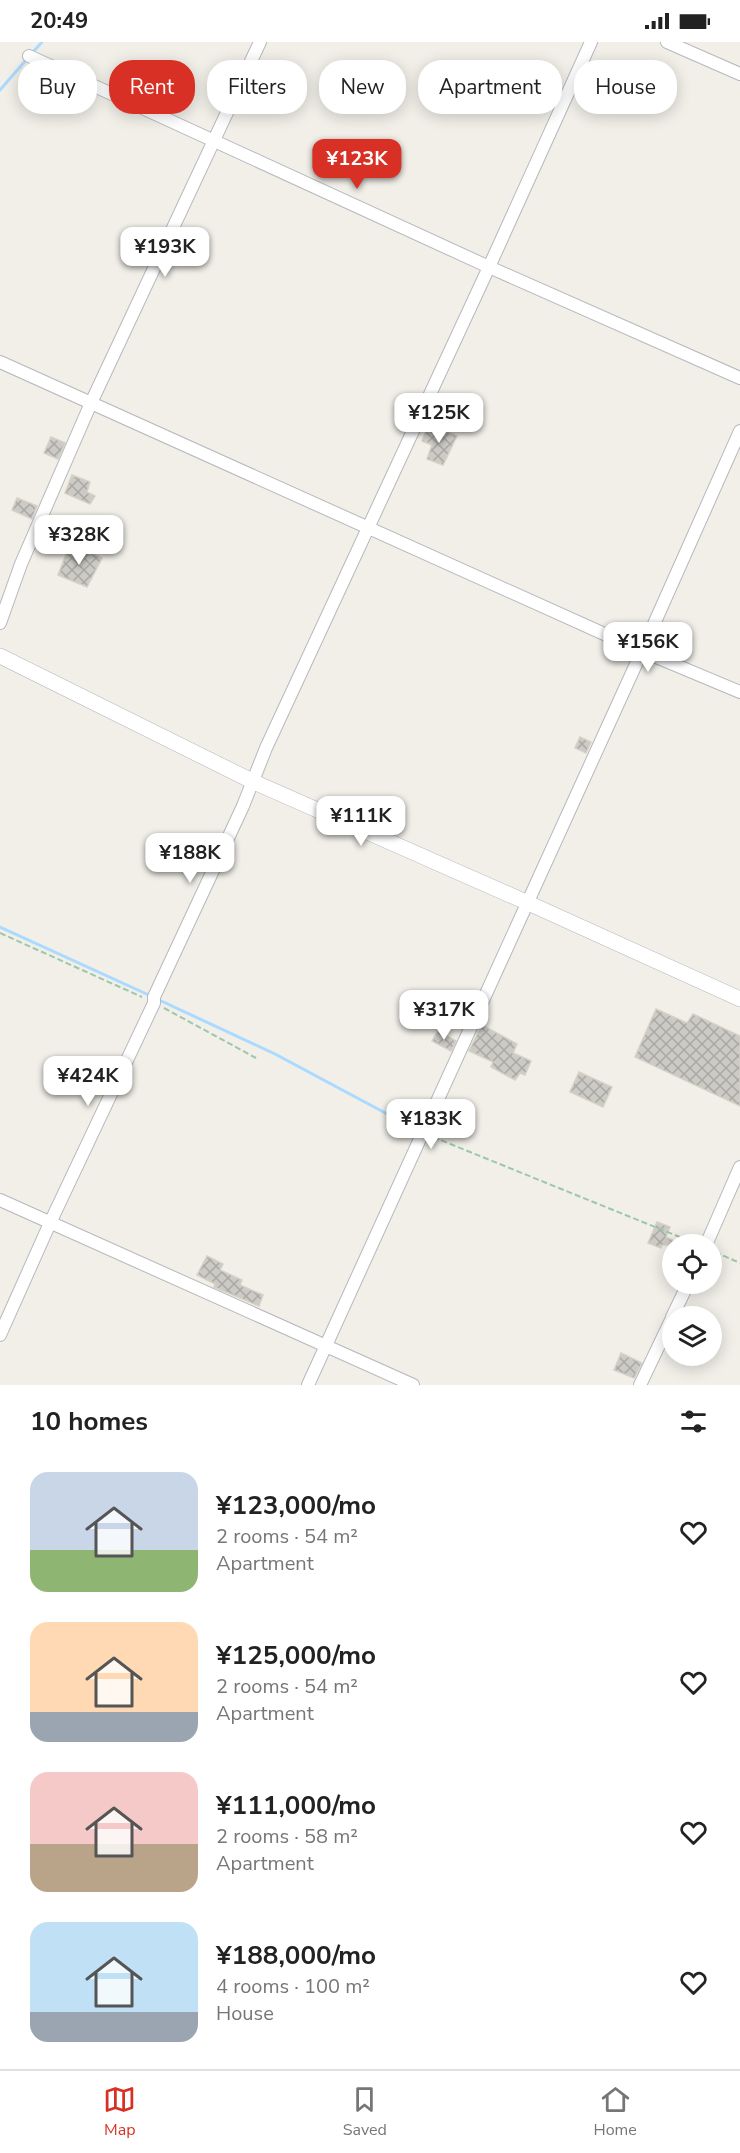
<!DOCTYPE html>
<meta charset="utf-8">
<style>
:root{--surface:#fff;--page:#f6f6f6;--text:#222;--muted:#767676;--line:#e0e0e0;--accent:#d93025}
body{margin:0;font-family:"Nunito Sans",sans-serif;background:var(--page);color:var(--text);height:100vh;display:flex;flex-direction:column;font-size:22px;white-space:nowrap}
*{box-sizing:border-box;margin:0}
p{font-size:20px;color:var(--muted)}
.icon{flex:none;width:33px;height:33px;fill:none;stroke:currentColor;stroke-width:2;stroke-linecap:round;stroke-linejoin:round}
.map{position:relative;height:1343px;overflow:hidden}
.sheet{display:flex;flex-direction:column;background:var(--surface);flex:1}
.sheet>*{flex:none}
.top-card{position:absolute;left:18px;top:18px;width:705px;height:54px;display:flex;gap:12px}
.fabs{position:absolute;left:662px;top:1192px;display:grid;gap:12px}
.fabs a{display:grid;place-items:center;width:60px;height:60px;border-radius:50%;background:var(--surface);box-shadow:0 3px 15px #0003;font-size:30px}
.price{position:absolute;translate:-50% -51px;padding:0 14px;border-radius:12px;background:#fff;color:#222;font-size:20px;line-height:39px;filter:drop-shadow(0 2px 3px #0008)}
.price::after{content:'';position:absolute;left:50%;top:36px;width:18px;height:14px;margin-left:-9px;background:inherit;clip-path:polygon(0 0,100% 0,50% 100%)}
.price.current{background:var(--accent);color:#fff}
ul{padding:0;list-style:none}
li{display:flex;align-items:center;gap:18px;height:150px;padding:0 30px}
li span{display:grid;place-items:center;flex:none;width:168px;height:120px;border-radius:18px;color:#555}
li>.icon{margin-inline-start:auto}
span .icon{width:72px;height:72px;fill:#fffc;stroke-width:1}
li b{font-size:26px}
h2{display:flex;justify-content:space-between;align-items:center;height:72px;padding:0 30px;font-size:26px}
.chip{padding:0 21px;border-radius:24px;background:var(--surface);box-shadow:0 3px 15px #0003;font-size:21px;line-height:54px}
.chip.current{background:var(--accent);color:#fff}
.status{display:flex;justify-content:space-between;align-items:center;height:42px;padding:0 30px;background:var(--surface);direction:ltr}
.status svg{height:16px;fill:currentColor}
.menu{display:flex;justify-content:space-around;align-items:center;height:84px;border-top:2px solid var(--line);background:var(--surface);font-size:16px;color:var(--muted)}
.menu a{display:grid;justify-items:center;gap:3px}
.menu .current{color:var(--accent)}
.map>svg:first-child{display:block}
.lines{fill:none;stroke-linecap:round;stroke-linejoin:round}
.stream{stroke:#aadaff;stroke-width:3}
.building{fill:url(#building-cross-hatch);stroke:#d6d1c6;stroke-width:1.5}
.minor-casing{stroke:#b5b8bc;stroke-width:14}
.tertiary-casing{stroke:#b5b8bc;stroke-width:16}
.path{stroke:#9cc7a9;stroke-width:2;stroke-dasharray:6 3;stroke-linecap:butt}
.minor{stroke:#fff;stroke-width:12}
.tertiary{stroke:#fff;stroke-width:15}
</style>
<div class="status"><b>20:49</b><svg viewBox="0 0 49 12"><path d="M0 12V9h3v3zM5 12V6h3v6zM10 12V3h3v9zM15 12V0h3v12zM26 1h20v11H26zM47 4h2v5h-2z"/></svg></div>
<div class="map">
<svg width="740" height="1343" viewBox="0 0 740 1343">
<defs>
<pattern id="building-cross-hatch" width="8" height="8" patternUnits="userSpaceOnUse" patternTransform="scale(1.5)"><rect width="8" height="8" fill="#cccac5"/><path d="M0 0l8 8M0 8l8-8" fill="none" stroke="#a9a8a4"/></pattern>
</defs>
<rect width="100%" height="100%" fill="#f1efe8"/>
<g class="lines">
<path class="stream" d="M 33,10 L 42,0
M 0,48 L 26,18
M 0,885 L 151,954
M 157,957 L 275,1012 L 419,1089"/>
</g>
<path class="building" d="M 429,382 L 457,394 L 443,423 L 427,417 L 432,403 L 422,399 Z
M 51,395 L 65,401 L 58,417 L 44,411 Z
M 72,433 L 90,440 L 87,450 L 95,454 L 90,462 L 65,451 Z
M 17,456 L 37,464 L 32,477 L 12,468 Z
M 70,502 L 102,516 L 87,545 L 58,533 Z
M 580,695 L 591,700 L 586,711 L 575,706 Z
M 656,967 L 687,981 L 693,972 L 740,994 L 740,1064 L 635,1015 Z
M 482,983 L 517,1002 L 513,1011 L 531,1019 L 525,1033 L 520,1031 L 515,1038 L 491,1025 L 493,1020 L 469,1009 Z
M 438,989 L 456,999 L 451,1009 L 432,999 Z
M 579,1030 L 612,1045 L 603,1065 L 570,1050 Z
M 657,1180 L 670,1185 L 666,1195 L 683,1203 L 662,1203 L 661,1206 L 648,1201 Z
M 207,1214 L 223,1222 L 220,1228 L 242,1238 L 240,1243 L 263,1253 L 259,1264 L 214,1245 L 215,1242 L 197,1233 Z
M 621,1311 L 642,1321 L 634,1336 L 614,1328 Z
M 672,1314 L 698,1314 L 694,1323 Z"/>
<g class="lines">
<g class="minor-casing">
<path id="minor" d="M 667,0 L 740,32
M 29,14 L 489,225 L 740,336
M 0,320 L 642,609 L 740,650
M 0,581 L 21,522 L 91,361 L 260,0
M 0,1158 L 413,1343
M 706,1203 L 740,1125
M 672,1275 L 688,1242
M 0,1293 L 50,1181 L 154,961 L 154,955 L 243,764 L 266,706 L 489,225 L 591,0
M 308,1343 L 642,609 L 740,389
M 640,1343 L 672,1276"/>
</g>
<g class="tertiary-casing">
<path id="tertiary" d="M 0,614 L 254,740 L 526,860 L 740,957"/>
</g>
<path class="path" d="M 0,891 L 142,955
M 164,966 L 256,1016
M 433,1095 L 697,1202
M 715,1210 L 740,1221"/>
<use href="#minor" class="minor"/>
<use href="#tertiary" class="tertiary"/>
</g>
</svg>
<div class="fabs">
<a><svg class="icon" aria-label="locate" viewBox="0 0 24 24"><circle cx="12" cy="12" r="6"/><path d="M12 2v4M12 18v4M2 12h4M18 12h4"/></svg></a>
<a><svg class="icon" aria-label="layers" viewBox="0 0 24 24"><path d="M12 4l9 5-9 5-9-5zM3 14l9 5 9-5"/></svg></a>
</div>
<b class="price current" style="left:357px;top:148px">¥123K</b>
<b class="price" style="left:165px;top:236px">¥193K</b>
<b class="price" style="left:439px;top:402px">¥125K</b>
<b class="price" style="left:79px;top:524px">¥328K</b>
<b class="price" style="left:648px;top:631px">¥156K</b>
<b class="price" style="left:361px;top:805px">¥111K</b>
<b class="price" style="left:190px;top:842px">¥188K</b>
<b class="price" style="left:444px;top:999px">¥317K</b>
<b class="price" style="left:88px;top:1065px">¥424K</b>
<b class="price" style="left:431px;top:1108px">¥183K</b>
<div class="top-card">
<a class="chip">Buy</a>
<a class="chip current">Rent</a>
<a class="chip">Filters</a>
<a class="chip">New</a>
<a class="chip">Apartment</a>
<a class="chip">House</a>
</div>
</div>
<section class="sheet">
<h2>10 homes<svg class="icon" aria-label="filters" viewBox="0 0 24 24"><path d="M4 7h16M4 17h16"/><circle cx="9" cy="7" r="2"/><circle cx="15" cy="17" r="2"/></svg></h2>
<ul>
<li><span style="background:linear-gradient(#c9d6e8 65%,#8fb573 0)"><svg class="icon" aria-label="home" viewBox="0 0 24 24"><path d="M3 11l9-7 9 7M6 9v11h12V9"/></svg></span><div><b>¥123,000/mo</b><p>2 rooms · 54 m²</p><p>Apartment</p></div><svg class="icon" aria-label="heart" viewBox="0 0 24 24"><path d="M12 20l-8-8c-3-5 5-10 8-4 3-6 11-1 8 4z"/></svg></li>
<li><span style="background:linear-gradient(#ffd9b3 75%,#9aa5b1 0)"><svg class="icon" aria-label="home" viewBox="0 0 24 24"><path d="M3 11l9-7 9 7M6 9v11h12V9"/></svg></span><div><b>¥125,000/mo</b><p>2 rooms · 54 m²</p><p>Apartment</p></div><svg class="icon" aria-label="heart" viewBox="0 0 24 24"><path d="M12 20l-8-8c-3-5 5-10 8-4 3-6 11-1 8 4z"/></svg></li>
<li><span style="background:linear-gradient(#f6c9c9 60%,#b9a48a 0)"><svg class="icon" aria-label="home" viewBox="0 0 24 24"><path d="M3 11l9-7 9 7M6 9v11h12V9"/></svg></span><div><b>¥111,000/mo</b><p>2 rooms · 58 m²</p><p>Apartment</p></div><svg class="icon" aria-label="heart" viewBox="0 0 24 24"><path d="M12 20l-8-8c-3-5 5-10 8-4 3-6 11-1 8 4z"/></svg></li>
<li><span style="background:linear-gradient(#bfe0f5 75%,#9aa5b1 0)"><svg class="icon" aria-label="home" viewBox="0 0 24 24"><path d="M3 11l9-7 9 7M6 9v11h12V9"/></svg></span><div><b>¥188,000/mo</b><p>4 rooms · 100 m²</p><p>House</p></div><svg class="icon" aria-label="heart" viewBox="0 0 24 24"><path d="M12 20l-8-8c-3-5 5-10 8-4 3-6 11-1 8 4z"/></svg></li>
</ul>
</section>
<nav class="menu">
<a class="current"><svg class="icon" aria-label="map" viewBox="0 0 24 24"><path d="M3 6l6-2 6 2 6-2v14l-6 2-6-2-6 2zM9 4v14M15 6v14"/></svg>Map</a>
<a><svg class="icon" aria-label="saved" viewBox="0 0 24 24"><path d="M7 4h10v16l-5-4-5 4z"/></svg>Saved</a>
<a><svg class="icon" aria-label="home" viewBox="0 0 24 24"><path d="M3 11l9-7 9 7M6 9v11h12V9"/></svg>Home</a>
</nav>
